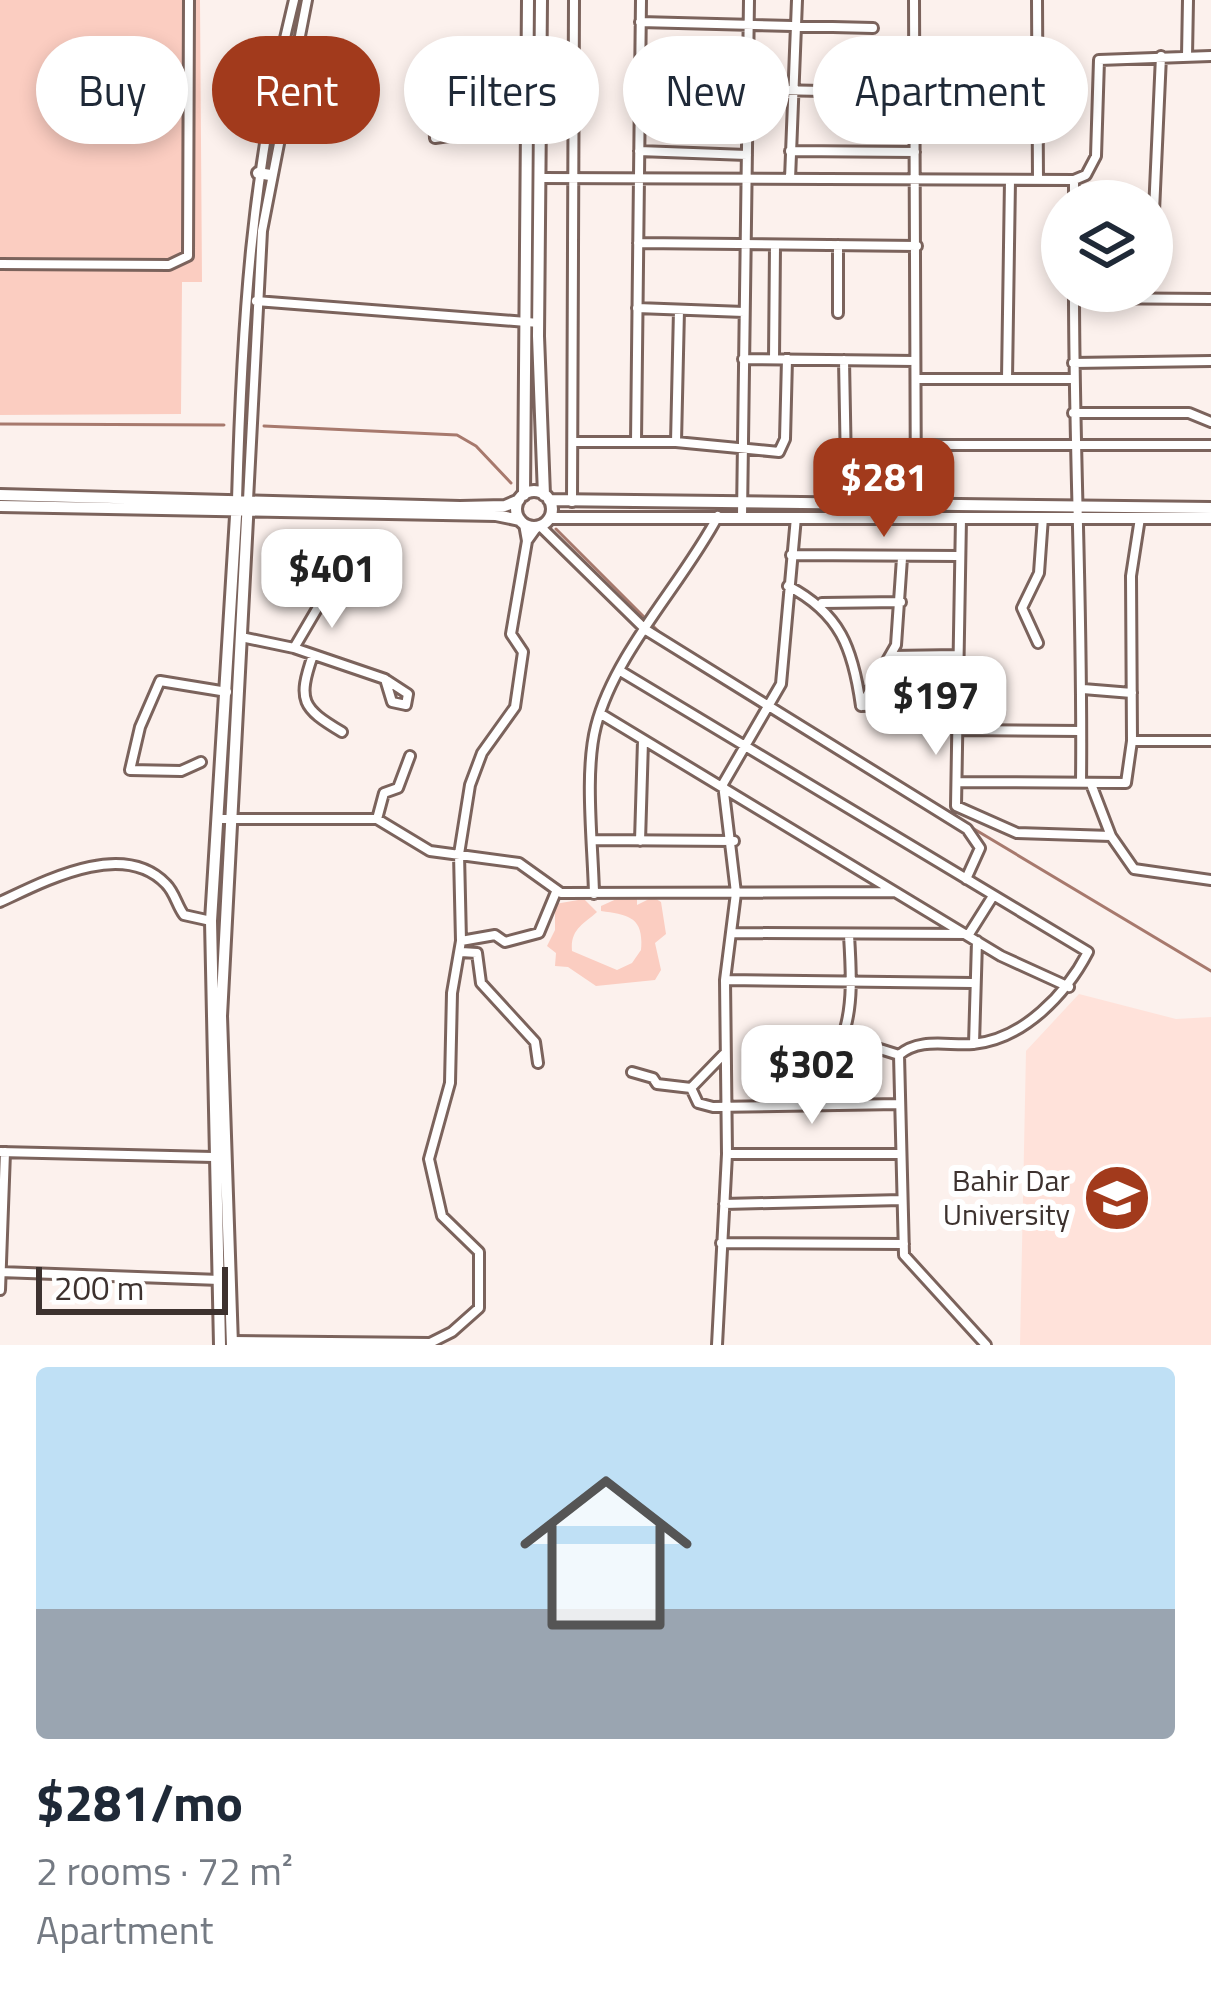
<!DOCTYPE html>
<meta charset="utf-8">
<style>
:root{--surface:#fff;--page:#f2f2f3;--text:#1f2937;--muted:#747a83;--line:#e0e1e3;--accent:#a23a1c}
body{margin:0;font-family:"Titillium Web",sans-serif;background:var(--page);color:var(--text);height:100vh;display:flex;flex-direction:column;font-size:45px;white-space:nowrap}
*{box-sizing:border-box;margin:0}
p{font-size:39px;color:var(--muted)}
.icon{flex:none;width:66px;height:66px;fill:none;stroke:currentColor;stroke-width:2;stroke-linecap:round;stroke-linejoin:round}
.map{position:relative;height:1345px;overflow:hidden}
.panel{display:flex;flex-direction:column;background:var(--surface);flex:1}
.panel>*{flex:none}
.top-card{position:absolute;left:36px;top:36px;width:1140px;height:108px;display:flex;gap:24px}
.controls{position:absolute;left:1041px;top:180px;display:grid;gap:24px}
.controls a{display:grid;place-items:center;width:132px;height:132px;border-radius:50%;background:var(--surface);box-shadow:0 6px 18px #0003;font-size:60px}
.scale{position:absolute;left:36px;bottom:30px;width:192px;box-sizing:border-box;padding-left:12px;border:6px solid #3d322f;border-top:0;font-size:33px;line-height:42px;white-space:nowrap;color:#3d322f;-webkit-text-stroke:9px #fff;paint-order:stroke}
.price{position:absolute;translate:-50% -102px;padding:0 27px;border-radius:24px;background:#fff;color:#222;font-size:39px;line-height:78px;filter:drop-shadow(0 3px 6px #0008)}
.price::after{content:'';position:absolute;left:50%;top:72px;width:36px;height:27px;margin-left:-18px;background:inherit;clip-path:polygon(0 0,100% 0,50% 100%)}
.price.selected{background:var(--accent);color:#fff}
ul{padding:0;list-style:none}
li{display:grid;align-content:center;gap:24px;height:636px;padding:0 36px}
li+li{border-top:3px solid var(--line)}
li span{display:grid;place-items:center;height:372px;border-radius:12px;color:#555}
li>.icon{margin-inline-start:auto}
span .icon{width:216px;height:216px;fill:#fffc;stroke-width:1}
li b{font-size:51px}
.pill{padding:0 42px;border-radius:54px;background:var(--surface);box-shadow:0 6px 18px #0003;font-size:42px;line-height:108px}
.pill.selected{background:var(--accent);color:#fff}
.map>svg:first-child{display:block}
.built{fill:#ffe2da}
.green{fill:#fbcdc1}
.lines{fill:none;stroke-linecap:round;stroke-linejoin:round}
.stream{stroke:#a7796d;stroke-width:3}
.minor-casing{stroke:#7b635c;stroke-width:14}
.major-casing{stroke:#7b635c;stroke-width:16}
.minor{stroke:#fff;stroke-width:8}
.major{stroke:#fff;stroke-width:10}
.labels{text-anchor:middle;stroke-width:12;stroke-linejoin:round;paint-order:stroke}
.poi-label{font-size:30px;fill:#3d322f;stroke:#fff;text-anchor:end}
</style>
<div class="map">
<svg width="1211" height="1345" viewBox="0 0 1211 1345">
<rect width="100%" height="100%" fill="#fcf1ed"/>
<path class="built" d="M 1079,994 L 1176,1019 L 1211,1017 L 1211,1345 L 1020,1345 L 1026,1051 Z"/>
<path class="green" d="M 0,0 L 200,0 L 202,282 L 182,282 L 181,414 L 0,415 Z
M 621,897 L 637,898 L 637,905 L 653,897 L 661,902 L 666,934 L 655,943 L 661,970 L 655,980 L 596,986 L 568,967 L 555,966 L 556,953 L 547,946 L 555,930 L 555,904 L 584,899 L 597,912 C 584,924 570,929 572,951 L 617,970 L 632,963 L 641,950 C 644,917 629,915 601,911 L 601,906 Z"/>
<g class="lines">
<path class="stream" d="M 0,424 L 224,425
M 264,426 L 457,435 L 476,446 L 511,483
M 556,529 L 660,633 L 961,821
M 969,826 L 1211,971"/>
<g class="minor-casing">
<path id="minor" d="M 914,0 L 916,516
M 1037,0 L 1038,180
M 640,22 L 873,28
M 1187,56 L 1188,0
M 640,87 L 872,92
M 455,99 L 456,135 L 435,138 L 433,102 L 455,99 L 458,93 L 540,108
M 639,151 L 747,155
M 790,151 L 915,152
M 540,178 L 1074,180 L 1086,175 L 1096,156 L 1099,60 L 1211,56
M 790,179 L 797,0
M 1074,180 L 1074,201
M 638,243 L 917,246
M 838,245 L 838,313
M 1152,256 L 1161,56
M 0,264 L 169,265 L 188,256 L 189,0
M 1074,291 C 1074,455 1083,618 1081,782
M 1074,298 L 1211,299
M 256,301 L 539,323
M 637,308 L 744,312
M 743,359 L 915,361
M 774,359 L 775,245
M 844,360 L 846,469
M 1073,363 L 1211,361
M 916,379 L 1073,379
M 1007,379 L 1010,180
M 1073,413 L 1189,413 L 1211,422
M 573,442 L 676,442 L 779,452 L 785,439 L 787,359
M 636,442 L 641,0
M 676,442 L 679,310
M 916,445 L 1211,445
M 237,500 C 242,324 251,172 294,0
M 248,500 L 262,231 L 307,0
M 572,502 L 574,0
M 742,516 L 749,0
M 961,518 L 956,806 L 1017,833 L 1111,836
M 524,524 L 527,541 L 537,527
M 540,526 L 646,630 L 967,829 L 980,848 L 966,879
M 791,555 L 959,556
M 788,586 C 840,613 853,648 861,706 L 958,703
M 822,603 L 901,602
M 241,637 L 294,648 L 385,679
M 1038,643 L 1022,608 L 1039,573 L 1043,517
M 294,648 L 331,585
M 313,655 C 297,701 302,708 342,732
M 892,656 L 958,655
M 622,672 L 1088,952 C 1066,994 1024,1039 973,1044 C 948,1046 920,1037 899,1055 L 845,1038
M 385,679 L 408,694 L 406,705 L 392,702 Z
M 1083,689 L 1132,693
M 861,706 L 896,645 L 902,558
M 601,714 L 1001,956 L 1069,987
M 958,730 L 1081,731
M 1132,741 L 1211,741
M 201,762 L 181,771 L 130,770 L 140,727 L 160,681 L 227,692
M 958,782 L 1126,783 L 1132,741 L 1131,576 L 1140,518
M 1091,784 L 1111,836 L 1134,869 L 1211,880
M 218,819 L 377,819 L 430,851 L 519,863 L 561,893 L 895,892
M 377,819 L 384,793 L 398,788 L 410,756
M 593,840 L 734,841
M 640,841 L 643,741
M 594,894 C 593,845 584,772 596,726 C 615,652 683,583 718,516
M 0,902 C 45,881 123,839 166,884 C 175,893 177,906 184,915 L 211,921
M 734,933 L 969,934 L 993,896
M 461,941 L 495,935 L 505,942 L 539,933 L 556,892
M 461,952 L 477,953 L 481,983 L 535,1042 L 538,1063
M 725,980 L 973,983
M 974,1044 L 977,941
M 899,1055 L 904,1255 L 986,1345
M 632,1072 L 653,1078 L 657,1084 L 691,1088 L 723,1055
M 691,1088 L 698,1103 L 713,1107 L 899,1104
M 796,1105 C 852,1044 854,1016 849,935
M 0,1152 L 213,1157
M 727,1154 L 900,1154
M 724,1204 L 902,1200
M 721,1243 L 904,1244
M 0,1272 L 220,1280
M 0,1290 L 5,1152
M 232,1341 L 430,1343 L 452,1332 L 479,1308 L 479,1252 L 442,1216 L 429,1159 L 450,1083 L 452,993 L 461,941 L 459,854 L 470,785 L 482,753 L 515,707 L 523,652 L 511,634 L 527,541
M 717,1345 L 727,1154 L 725,980 L 736,893 L 723,784 L 781,684 L 796,517"/>
</g>
<g class="major-casing">
<path id="major" d="M 541,0 L 538,336 L 544,495
M 258,173 L 270,175
M516 509a18 18 0 1 1 36 0a18 18 0 1 1-36 0Z
M 0,495 L 460,507 L 505,506 L 519,500
M 524,495 L 528,0
M 549,500 L 1211,508
M 0,506 L 496,515 L 520,520
M 550,518 L 1211,518
M 220,1345 L 211,921 L 237,500
M 232,1345 L 221,1016 L 248,500"/>
</g>
<use href="#minor" class="minor"/>
<use href="#major" class="major"/>
</g>
<defs>
<g id="university-disc" transform="scale(3.45)"><circle r="9.5" fill="#a23a1c" stroke="#fff"/><path d="M0-5L7-2L0 1L-7-2ZM-4 1L0 2.5L4 1V4Q0 6-4 4Z" fill="#fff"/></g>
</defs>
<g fill-rule="evenodd">
<use href="#university-disc" x="1117" y="1198"/>
</g>
<g class="labels">
<g class="poi-label">
<text x="1070" y="1191">Bahir Dar<tspan x="1070" dy="34">University</tspan></text>
</g>
</g>
</svg>
<div class="controls">
<a><svg class="icon" aria-label="layers" viewBox="0 0 24 24"><path d="M12 4l9 5-9 5-9-5zM3 14l9 5 9-5"/></svg></a>
</div>
<div class="scale">200 m</div>
<b class="price selected" style="left:884px;top:540px">$281</b>
<b class="price" style="left:332px;top:631px">$401</b>
<b class="price" style="left:936px;top:758px">$197</b>
<b class="price" style="left:812px;top:1127px">$302</b>
<div class="top-card">
<a class="pill">Buy</a>
<a class="pill selected">Rent</a>
<a class="pill">Filters</a>
<a class="pill">New</a>
<a class="pill">Apartment</a>
</div>
</div>
<section class="panel">
<ul>
<li><span style="background:linear-gradient(#bfe0f5 65%,#9aa5b1 0)"><svg class="icon" aria-label="home" viewBox="0 0 24 24"><path d="M3 11l9-7 9 7M6 9v11h12V9"/></svg></span><div><b>$281/mo</b><p>2 rooms · 72 m²</p><p>Apartment</p></div></li>
</ul>
</section>
